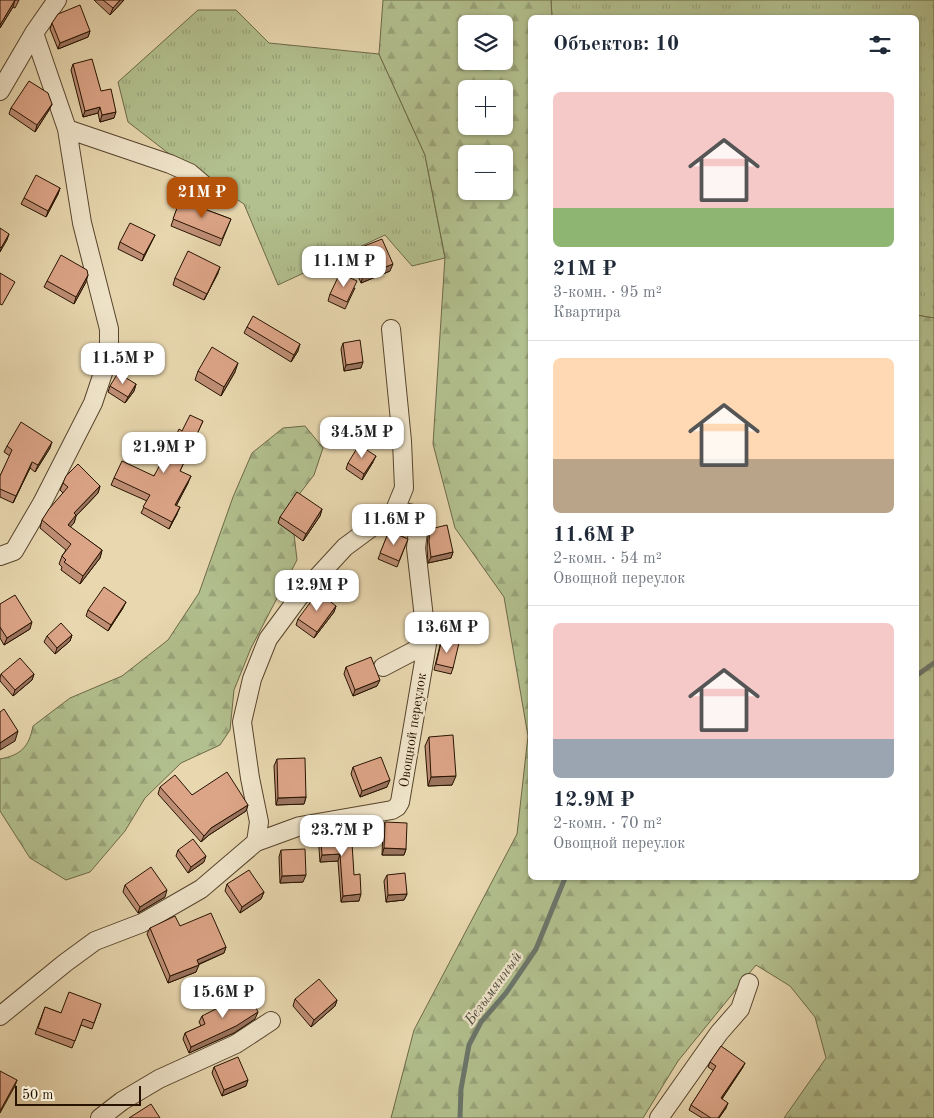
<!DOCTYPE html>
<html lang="ru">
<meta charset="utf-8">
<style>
:root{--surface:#fff;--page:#f2f2f3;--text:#1f2937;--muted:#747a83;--line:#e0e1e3;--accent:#b45309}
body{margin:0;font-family:"Old Standard TT",serif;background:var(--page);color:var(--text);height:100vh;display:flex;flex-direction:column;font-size:19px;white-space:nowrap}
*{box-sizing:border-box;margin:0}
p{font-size:16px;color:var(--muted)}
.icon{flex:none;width:28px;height:28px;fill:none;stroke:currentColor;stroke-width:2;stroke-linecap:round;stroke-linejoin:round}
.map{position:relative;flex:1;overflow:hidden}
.panel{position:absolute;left:528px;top:15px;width:391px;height:865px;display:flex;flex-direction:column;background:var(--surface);border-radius:8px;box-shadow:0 1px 4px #0004}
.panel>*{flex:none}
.buttons{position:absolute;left:458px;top:15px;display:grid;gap:10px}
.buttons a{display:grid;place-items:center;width:55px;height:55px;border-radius:8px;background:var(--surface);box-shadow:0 1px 4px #0004;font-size:25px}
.scale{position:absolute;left:15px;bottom:12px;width:126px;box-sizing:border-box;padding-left:5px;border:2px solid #271300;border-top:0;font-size:14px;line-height:18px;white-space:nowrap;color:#271300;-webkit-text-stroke:4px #f0e5cb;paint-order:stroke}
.price{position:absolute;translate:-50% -42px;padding:0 11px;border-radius:10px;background:#fff;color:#222;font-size:16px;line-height:32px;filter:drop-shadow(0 1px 2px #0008)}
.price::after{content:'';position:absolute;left:50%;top:30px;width:15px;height:11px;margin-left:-8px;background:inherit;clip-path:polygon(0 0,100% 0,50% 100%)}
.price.current{background:var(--accent);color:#fff}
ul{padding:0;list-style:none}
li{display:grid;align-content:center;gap:10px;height:265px;padding:0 25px}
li+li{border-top:1px solid var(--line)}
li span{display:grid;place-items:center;height:155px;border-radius:8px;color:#555}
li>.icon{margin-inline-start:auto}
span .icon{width:90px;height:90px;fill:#fffc;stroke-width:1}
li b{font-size:21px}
h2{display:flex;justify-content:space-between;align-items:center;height:60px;padding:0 25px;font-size:21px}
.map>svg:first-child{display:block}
.grass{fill:url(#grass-tufts);stroke:#6c6947}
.forest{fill:url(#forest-firs);stroke:#6c6947;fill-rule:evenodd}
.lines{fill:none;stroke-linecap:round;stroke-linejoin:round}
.stream{stroke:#6b766b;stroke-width:5}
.minor-casing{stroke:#57442c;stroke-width:20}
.minor{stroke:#f0e5cb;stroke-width:18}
.wall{fill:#be8e75;stroke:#271300}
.shaded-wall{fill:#9b745f;stroke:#271300}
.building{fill:#dda588;stroke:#271300}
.labels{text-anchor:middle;stroke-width:4.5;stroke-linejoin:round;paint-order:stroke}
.street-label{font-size:14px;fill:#271300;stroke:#f0e5cb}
.water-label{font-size:15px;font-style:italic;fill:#4f4d3f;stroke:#f0e5cb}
</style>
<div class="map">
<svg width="934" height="1118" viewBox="0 0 934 1118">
<defs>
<pattern id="grass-tufts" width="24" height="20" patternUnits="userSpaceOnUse" patternTransform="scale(1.25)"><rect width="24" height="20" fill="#b2bf8e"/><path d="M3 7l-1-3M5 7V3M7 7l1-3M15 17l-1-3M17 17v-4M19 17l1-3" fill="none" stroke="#99a379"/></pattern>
<pattern id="forest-firs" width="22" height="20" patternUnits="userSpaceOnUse" patternTransform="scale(1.25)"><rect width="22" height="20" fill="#b2bf8e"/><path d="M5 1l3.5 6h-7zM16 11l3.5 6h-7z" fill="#99a379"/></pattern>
</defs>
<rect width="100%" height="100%" fill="#e8d7af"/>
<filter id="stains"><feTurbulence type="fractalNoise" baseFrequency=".004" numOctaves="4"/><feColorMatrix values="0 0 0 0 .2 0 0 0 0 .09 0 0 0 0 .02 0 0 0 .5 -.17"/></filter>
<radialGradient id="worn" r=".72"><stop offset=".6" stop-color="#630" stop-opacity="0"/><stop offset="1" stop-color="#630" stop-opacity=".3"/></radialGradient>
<path class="grass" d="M 551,0 L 934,0 L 934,318 L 916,315 L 916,18 L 552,18 Z
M 198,10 L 236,10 L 269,43 L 379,54 L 425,155 L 445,258 L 412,266 L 385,235 L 278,285 L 244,204 L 181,163 L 128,122 L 118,82 Z"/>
<path class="forest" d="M 383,0 L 551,0 L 552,17 L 530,18 L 530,878 L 916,878 L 916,315 L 934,318 L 934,1118 L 784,1118 L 826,1058 L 815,1017 L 790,986 L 756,965 L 678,1061 L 643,1118 L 391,1118 L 414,1030 L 517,834 L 528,736 L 504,597 L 455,528 L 433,444 L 445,257 L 425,155 L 379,54 ZM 466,24 L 504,24 L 504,61 L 466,61 ZM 466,89 L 504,89 L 504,126 L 466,126 ZM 466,154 L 504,154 L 504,191 L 466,191 Z
M 305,426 L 323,448 L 314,475 L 294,501 L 293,525 L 297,560 L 251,648 L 234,690 L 230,730 L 220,745 L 181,763 L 145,798 L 125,831 L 90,872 L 66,880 L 30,858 L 0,811 L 0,759 C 21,755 29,747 33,726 L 70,698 L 122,676 L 168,640 L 199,593 L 233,497 L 252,453 L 283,428 Z"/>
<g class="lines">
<path class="stream" d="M 916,676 L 934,663
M 460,1118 L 461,1089 L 469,1045 L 481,1022 L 506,993 L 536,949 L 565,878"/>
<g class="minor-casing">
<path id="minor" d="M 0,91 L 34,33 L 57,0
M 67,129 L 170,164 L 190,173 L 217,196
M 391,329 L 402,441 L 404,488 L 395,510
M 0,556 L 14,551 L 42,503 L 93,403 L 109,355 L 109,329 L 82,223 L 67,129 L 34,33
M 256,842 L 259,822 L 250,778 L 242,722 L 252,679 L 268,639 L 299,597 L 345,547 L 395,510 L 413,514 L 419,522 L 416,548 L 427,644 L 383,667
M 0,1016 L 65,963 L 95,941 L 142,923 L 201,889 L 256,842 L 300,826 L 392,810 L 397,807 L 400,802 L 427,644
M 100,1118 L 122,1101 L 159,1079 L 236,1044 L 271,1021
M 659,1118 L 719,1033 L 740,1009 L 749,983"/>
</g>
<use href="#minor" class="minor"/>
</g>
<path class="wall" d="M 0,0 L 19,0 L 15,8 L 13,7 L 0,28 Z
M 94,0 L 124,0 L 110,15 Z
M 52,23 L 90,31 L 88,37 L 58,49 L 50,29 Z
M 73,64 L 101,91 L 114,118 L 100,122 L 98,113 L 83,117 L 71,70 Z
M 52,104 L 49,110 L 35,132 L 9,114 L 11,108 Z
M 60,188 L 58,194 L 46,217 L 21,204 L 24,198 Z
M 180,200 L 231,219 L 220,246 L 171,226 Z
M 155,235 L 142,261 L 118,249 L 120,242 Z
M 354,250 L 390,271 L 361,283 L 354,266 L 355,264 L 352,256 Z
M 218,273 L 204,300 L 173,285 L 175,278 Z
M 47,281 L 86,282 L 74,304 L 44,287 Z
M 355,288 L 345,309 L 328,301 L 330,294 Z
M 247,327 L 298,351 L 291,362 L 244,333 Z
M 343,343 L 361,368 L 344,371 L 341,349 Z
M 198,371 L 235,372 L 221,396 L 195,380 Z
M 136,384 L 134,391 L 125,403 L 108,392 L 110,386 Z
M 203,421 L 180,471 L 188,483 L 176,506 L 177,514 L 169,529 L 141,513 L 147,501 L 111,485 L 114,478 L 154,476 L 164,462 L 182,431 Z
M 7,446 L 50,448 L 35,472 L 30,468 L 13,503 L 0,497 L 0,476 L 10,456 L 4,452 Z
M 373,462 L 362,480 L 346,469 L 348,463 Z
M 63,483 L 100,486 L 98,493 L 76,516 L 74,523 L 70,527 L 102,550 L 100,558 L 80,584 L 61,570 L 62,567 L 59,564 L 62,556 L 66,550 L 40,528 L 42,520 L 63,493 L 60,490 Z
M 322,509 L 320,516 L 303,541 L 278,523 L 280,517 Z
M 430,529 L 453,552 L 451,558 L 428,563 L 427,548 L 428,536 Z
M 389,531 L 408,539 L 397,567 L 378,559 Z
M 0,604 L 30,629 L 4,645 L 0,638 Z
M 336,606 L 334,612 L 314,638 L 296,625 L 298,619 Z
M 123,608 L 108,631 L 86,616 L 88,610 Z
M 72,635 L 70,641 L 55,654 L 44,642 L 47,636 Z
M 442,639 L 453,668 L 451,674 L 434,670 L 440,645 Z
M 346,667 L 377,686 L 353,696 L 344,674 Z
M 1,674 L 34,674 L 32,680 L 13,696 L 0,681 L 0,678 Z
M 429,737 L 452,785 L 428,786 L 425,746 Z
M 277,759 L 306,797 L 304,804 L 276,805 L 274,766 Z
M 353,767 L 387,787 L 360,797 L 351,774 Z
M 160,787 L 192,795 L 248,805 L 246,811 L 209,835 L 201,842 L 158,794 Z
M 385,822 L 406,849 L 404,855 L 382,855 L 383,829 Z
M 320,829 L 354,875 L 359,901 L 341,902 L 338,861 L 320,862 L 318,835 Z
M 178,850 L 204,862 L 188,873 L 176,856 Z
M 281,850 L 303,882 L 280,883 L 279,857 Z
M 387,875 L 407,894 L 404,900 L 386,902 L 384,881 Z
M 227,884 L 264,892 L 261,899 L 240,913 L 225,891 Z
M 125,885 L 165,897 L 138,913 L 123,892 Z
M 180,926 L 226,947 L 224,953 L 198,965 L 196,972 L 168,983 L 147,934 L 150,928 Z
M 295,999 L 337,1000 L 335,1006 L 311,1027 L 293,1006 Z
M 101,1004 L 92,1029 L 81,1025 L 72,1048 L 35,1034 L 45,1007 L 61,1013 Z
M 202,1016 L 255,1019 L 234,1033 L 189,1053 L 183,1039 L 185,1033 L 201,1026 L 199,1022 Z
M 710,1062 L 743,1067 L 722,1099 L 726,1108 L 719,1118 L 702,1118 L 689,1110 L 691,1105 L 714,1071 L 708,1067 Z
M 214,1067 L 246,1086 L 222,1096 L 212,1073 Z"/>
<path class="shaded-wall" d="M 15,0 L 13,7 L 0,28 L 0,25 Z
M 120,0 L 124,0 L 110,15 L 113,8 Z
M 90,31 L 88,37 L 58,49 L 60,43 Z
M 52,104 L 49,110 L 35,132 L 37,125 Z
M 100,107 L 98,113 L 83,117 L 85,111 Z
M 116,112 L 114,118 L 100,122 L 102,115 Z
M 60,188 L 58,194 L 46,217 L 48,211 Z
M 9,234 L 7,240 L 0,252 L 1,248 Z
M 155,235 L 142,261 L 144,255 Z
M 393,264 L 390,271 L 361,283 L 363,276 Z
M 220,267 L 218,273 L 204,300 L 207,294 Z
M 88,275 L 86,282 L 74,304 L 76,297 Z
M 300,344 L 298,351 L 291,362 L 294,355 Z
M 363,362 L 361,368 L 344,371 L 346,365 Z
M 238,363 L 235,372 L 221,396 L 224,387 Z
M 136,384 L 134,391 L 125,403 L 128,397 Z
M 52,442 L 50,448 L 35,472 L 38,465 Z
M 376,456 L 373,462 L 362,480 L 364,474 Z
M 32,462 L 30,468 L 13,503 L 16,496 Z
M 191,476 L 188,483 L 173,512 L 175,505 Z
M 100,486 L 98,493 L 76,516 L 74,523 L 65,533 L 74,513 Z
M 180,507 L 177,514 L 169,529 L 172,522 Z
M 322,509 L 320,516 L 303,541 L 306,534 Z
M 102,550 L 100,558 L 80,584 L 83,576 Z
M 453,552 L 451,558 L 428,563 L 431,557 Z
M 126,602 L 123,608 L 108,631 L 111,625 Z
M 336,606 L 334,612 L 314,638 L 317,632 Z
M 32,622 L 30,629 L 4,645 L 7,638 Z
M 72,635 L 70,641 L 55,654 L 57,648 Z
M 34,674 L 32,680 L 13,696 L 15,690 Z
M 380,680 L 377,686 L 353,696 L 355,690 Z
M 18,731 L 15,741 L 0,750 L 0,743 Z
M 456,776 L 452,785 L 428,786 L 431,777 Z
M 390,780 L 387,787 L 360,797 L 362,791 Z
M 306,797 L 304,804 L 276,805 L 278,798 Z
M 248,805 L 246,811 L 209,835 L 201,842 L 204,836 L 211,828 Z
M 384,848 L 406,849 L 404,855 L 382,855 Z
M 340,854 L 338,861 L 320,862 L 322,855 Z
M 206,856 L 204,862 L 188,873 L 191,867 Z
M 306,875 L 303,882 L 280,883 L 282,876 Z
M 167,890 L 165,897 L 138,913 L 140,907 Z
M 264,892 L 261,899 L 240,913 L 242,907 Z
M 361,894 L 359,901 L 341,902 L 343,896 Z
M 407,894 L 404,900 L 386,902 L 388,895 Z
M 226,947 L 224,953 L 194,966 L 197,960 Z
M 199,965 L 196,972 L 168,983 L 170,976 Z
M 337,1000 L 335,1006 L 311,1027 L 314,1020 Z
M 258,1012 L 255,1019 L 234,1033 L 189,1053 L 191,1047 Z
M 745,1063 L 743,1067 L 719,1103 L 721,1098 Z
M 17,1080 L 15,1086 L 0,1113 L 0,1111 Z
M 248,1080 L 246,1086 L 222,1096 L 224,1090 Z
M 728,1103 L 726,1108 L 719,1118 L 718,1118 Z"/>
<path class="building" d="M 0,0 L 15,0 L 0,25 Z
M 103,0 L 120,0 L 113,8 Z
M 80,5 L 90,31 L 60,43 L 52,23 L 58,14 Z
M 92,59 L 101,91 L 111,89 L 116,112 L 102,115 L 100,107 L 85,111 L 73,64 Z
M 29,81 L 48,93 L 52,104 L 37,125 L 11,108 Z
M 36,175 L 60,188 L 48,211 L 24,198 Z
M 180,200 L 231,219 L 222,239 L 173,219 Z
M 130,223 L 155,235 L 144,255 L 120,242 Z
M 0,228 L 9,234 L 1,248 L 0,247 Z
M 382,239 L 393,264 L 363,276 L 357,260 L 358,259 L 354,250 Z
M 188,251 L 220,267 L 207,294 L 175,278 Z
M 61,255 L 87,270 L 88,275 L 76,297 L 47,281 Z
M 0,273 L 15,282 L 2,305 L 0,304 Z
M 340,273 L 357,281 L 347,302 L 330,294 Z
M 253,316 L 300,344 L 294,355 L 247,327 Z
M 360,340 L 363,362 L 346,365 L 343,343 Z
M 212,347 L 238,363 L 224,387 L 198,371 Z
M 118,373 L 136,384 L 128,397 L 110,386 Z
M 190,415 L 203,421 L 180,471 L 191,476 L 175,505 L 180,507 L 172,522 L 143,507 L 150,495 L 114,478 L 122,461 L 154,476 L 162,461 L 164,462 L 179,429 L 182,431 Z
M 21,422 L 52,442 L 38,465 L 32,462 L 16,496 L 0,489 L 0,476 L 12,450 L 7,446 Z
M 359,445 L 376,456 L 364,474 L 348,463 Z
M 78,464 L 100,486 L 74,513 L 76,515 L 68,525 L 102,550 L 83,576 L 64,562 L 66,560 L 62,556 L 71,544 L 42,520 L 49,509 L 68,487 L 63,483 L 66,476 Z
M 297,492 L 322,509 L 306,534 L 280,517 Z
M 447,525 L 453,552 L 431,557 L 429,542 L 430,529 Z
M 389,531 L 408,539 L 399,561 L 380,553 Z
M 104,587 L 126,602 L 111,625 L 88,610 Z
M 318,592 L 336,606 L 317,632 L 298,619 Z
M 15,595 L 32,622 L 7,638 L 0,627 L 0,604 Z
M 61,623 L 72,635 L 57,648 L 47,636 Z
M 442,639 L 459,643 L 453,668 L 436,664 Z
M 371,657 L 380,680 L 355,690 L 346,667 Z
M 20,658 L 34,674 L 15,690 L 1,674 Z
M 4,709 L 18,731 L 0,743 L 0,712 Z
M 453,735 L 456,776 L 431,777 L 429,737 Z
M 381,757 L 390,780 L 362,791 L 353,767 Z
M 305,758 L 306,797 L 278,798 L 277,759 Z
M 227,772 L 248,805 L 211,828 L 204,836 L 160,787 L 175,775 L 192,795 Z
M 385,822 L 407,823 L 406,849 L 384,848 Z
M 351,827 L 354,875 L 360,874 L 361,894 L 343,896 L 340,854 L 322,855 L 320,829 Z
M 193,839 L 206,856 L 191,867 L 178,850 Z
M 305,849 L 306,875 L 282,876 L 281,850 Z
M 151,867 L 167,890 L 140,907 L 125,885 Z
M 249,870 L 264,892 L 242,907 L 227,884 Z
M 405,873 L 407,894 L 388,895 L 387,875 Z
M 211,913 L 226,947 L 197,960 L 199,965 L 170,976 L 150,928 L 175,916 L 180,926 Z
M 319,979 L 337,1000 L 314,1020 L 295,999 Z
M 69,992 L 101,1004 L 94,1023 L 83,1019 L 75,1041 L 38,1028 L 45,1007 L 61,1013 Z
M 249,992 L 258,1012 L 236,1026 L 191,1047 L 185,1033 L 205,1024 L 202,1016 Z
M 721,1046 L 745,1063 L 721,1098 L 728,1103 L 718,1118 L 711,1118 L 691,1105 L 716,1066 L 710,1062 Z
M 238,1057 L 248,1080 L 224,1090 L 214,1067 Z
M 0,1071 L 17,1080 L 0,1111 Z
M 151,1104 L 160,1118 L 129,1118 Z"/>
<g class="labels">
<g class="street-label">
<text transform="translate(412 730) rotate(-81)" y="5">Овощной переулок</text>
</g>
<g class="water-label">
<text transform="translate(493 988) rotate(-54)" y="5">Безымянный</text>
</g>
</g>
<rect width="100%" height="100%" filter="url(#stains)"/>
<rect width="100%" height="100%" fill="url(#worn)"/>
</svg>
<div class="buttons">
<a><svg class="icon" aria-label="layers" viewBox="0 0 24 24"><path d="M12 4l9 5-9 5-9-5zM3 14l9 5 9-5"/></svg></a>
<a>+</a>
<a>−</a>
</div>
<div class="scale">50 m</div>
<b class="price current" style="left:202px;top:219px">21M ₽</b>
<b class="price" style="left:344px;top:288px">11.1M ₽</b>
<b class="price" style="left:123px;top:385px">11.5M ₽</b>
<b class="price" style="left:362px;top:459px">34.5M ₽</b>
<b class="price" style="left:164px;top:474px">21.9M ₽</b>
<b class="price" style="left:394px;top:546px">11.6M ₽</b>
<b class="price" style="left:317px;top:612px">12.9M ₽</b>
<b class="price" style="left:447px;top:654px">13.6M ₽</b>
<b class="price" style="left:342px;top:857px">23.7M ₽</b>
<b class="price" style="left:223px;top:1019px">15.6M ₽</b>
<section class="panel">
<h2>Объектов: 10<svg class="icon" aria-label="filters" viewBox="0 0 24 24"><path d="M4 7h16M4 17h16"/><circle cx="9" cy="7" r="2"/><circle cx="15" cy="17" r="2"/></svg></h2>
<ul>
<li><span style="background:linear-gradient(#f6c9c9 75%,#8fb573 0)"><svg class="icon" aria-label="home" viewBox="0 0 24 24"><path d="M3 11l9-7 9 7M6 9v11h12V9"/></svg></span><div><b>21M ₽</b><p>3-комн. · 95 m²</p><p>Квартира</p></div></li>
<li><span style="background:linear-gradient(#ffd9b3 65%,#b9a48a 0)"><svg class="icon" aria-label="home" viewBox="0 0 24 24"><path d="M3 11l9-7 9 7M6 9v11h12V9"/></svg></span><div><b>11.6M ₽</b><p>2-комн. · 54 m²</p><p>Овощной переулок</p></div></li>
<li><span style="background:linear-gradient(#f6c9c9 75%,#9aa5b1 0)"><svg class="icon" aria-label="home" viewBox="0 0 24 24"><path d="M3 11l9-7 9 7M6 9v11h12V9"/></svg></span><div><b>12.9M ₽</b><p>2-комн. · 70 m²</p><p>Овощной переулок</p></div></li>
</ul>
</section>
</div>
